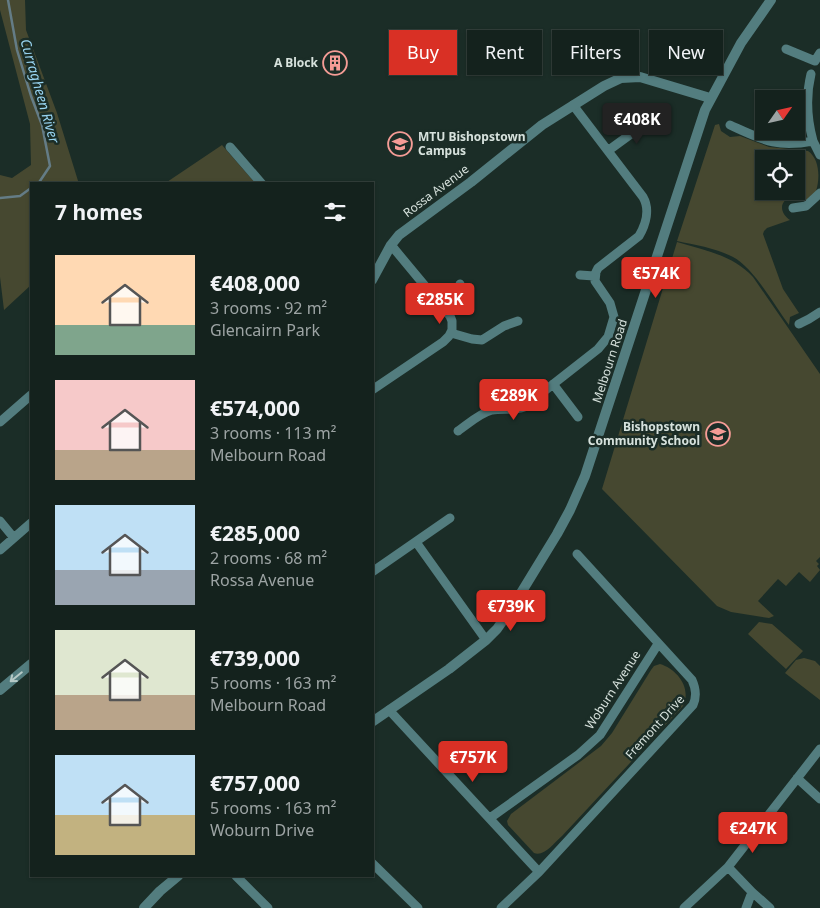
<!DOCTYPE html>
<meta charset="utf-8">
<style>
:root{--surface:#14221d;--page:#1d2a26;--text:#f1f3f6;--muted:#9da4a4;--line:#333f3b;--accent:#d93025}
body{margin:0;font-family:"Noto Sans",sans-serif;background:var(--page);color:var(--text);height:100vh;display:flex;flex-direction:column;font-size:19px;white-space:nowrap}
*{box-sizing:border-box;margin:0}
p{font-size:16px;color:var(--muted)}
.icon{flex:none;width:28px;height:28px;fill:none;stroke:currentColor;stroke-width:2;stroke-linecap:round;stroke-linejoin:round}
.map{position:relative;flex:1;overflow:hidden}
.sheet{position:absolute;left:30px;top:182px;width:344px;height:695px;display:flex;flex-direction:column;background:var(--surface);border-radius:0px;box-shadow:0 1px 4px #0004,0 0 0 1px var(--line)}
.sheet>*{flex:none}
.guide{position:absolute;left:389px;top:30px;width:356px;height:45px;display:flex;gap:10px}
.needle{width:32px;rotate:56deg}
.fabs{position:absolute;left:755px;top:90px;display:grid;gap:10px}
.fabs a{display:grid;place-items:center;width:50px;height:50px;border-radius:0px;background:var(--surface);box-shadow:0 1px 4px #0004,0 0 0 1px var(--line);font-size:25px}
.price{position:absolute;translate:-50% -42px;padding:0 11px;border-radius:5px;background:var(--accent);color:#fff;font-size:16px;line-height:32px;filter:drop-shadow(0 1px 2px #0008)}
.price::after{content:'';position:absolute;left:50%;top:30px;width:15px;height:11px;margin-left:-8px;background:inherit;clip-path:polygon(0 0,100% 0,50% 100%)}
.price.active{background:#222;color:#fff}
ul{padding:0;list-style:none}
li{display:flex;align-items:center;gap:15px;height:125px;padding:0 25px}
li span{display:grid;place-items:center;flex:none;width:140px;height:100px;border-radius:0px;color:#555}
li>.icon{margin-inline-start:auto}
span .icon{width:60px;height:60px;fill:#fffc;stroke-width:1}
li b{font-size:21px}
h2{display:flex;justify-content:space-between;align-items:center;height:60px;padding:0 25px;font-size:21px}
.tag{padding:0 18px;border-radius:0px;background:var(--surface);box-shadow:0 1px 4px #0004,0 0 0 1px var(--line);font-size:18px;line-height:45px}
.tag.active{background:var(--accent);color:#fff}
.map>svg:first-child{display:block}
.green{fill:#464830;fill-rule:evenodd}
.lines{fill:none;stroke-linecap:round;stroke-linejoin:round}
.stream{stroke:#647c86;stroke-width:2.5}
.minor{stroke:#537d7f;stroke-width:9}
.tertiary{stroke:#537d7f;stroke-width:10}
.oneway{stroke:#b6c9c6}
.labels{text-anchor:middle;stroke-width:5;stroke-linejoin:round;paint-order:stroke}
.poi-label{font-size:12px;font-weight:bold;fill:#d7e2dd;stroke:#1b2d27;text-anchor:end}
.street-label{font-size:12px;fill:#d7e2dd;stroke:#1b2d27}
.water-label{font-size:14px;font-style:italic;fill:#98d4f1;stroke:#1b2d27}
</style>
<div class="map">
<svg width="820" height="908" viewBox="0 0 820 908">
<rect width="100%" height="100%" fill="#1b2d27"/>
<path class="green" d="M 0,0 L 25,0 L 26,30 L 57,113 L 79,184 L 31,184 L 31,285 L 4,310 L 0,277 L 0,175 L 12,178 L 31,165 L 30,124 L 0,10 Z
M 719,124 L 721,131 L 730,137 L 740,136 L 769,147 L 808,151 C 820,159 820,179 816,191 C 814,195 810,198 807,200 L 800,200 L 792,197 C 778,201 780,213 790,220 L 767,228 L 764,231 L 763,234 L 783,289 L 799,313 L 790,317 L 789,325 C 775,306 753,267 733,257 C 716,248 695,245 677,241 L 715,125 ZM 764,159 L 796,159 L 796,191 L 764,191 Z
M 222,145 L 256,184 L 164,184 Z
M 677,242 C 704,250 733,255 753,277 L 820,374 L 820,557 L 816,561 L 819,564 L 817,566 L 820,570 L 810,582 L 799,572 L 786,586 L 778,579 L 758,601 L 774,616 L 769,618 L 731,612 L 717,606 L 602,489 Z
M 759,622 L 772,624 L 803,651 L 786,669 L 748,634 Z
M 804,658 L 815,661 L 820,666 L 820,700 L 785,673 L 796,660 Z
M 660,664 C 677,669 692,688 683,706 L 562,836 C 554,843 544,857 534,853 L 508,825 L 507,821 L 511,814 L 601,746 L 612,733 L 651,670 L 654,666 Z"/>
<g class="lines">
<path class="stream" d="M 8,0 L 17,50 L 31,96 L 42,125 L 50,166 L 38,184
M 0,198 L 20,196 L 31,188"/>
<path class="minor" d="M 786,49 L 815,61 L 820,53
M 730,125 C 763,140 776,148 813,141 C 807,119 806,95 811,74
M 813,141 L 820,155
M 230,147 L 262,184
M 609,150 L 650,120
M 793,208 L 806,206 L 820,193
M 580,275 L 594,276
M 446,310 L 458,300 L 460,284
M 799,324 L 809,319 L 820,312
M 451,333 L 472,339 L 482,340 L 504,326 L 518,321
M 553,384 L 578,417
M 372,390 L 443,342 L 449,336 L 452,330 L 452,321 L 450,316 L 391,245
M 0,422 L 31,395
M 458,431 C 468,424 480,413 492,410 C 503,408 514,411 524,407 L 598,349 L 608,337 L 614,317 L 610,303 L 595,281 L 596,272 L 598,268 L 639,236 C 646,224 650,209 643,197 L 573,105
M 0,521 L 14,538
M 416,542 L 486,640
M 0,550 L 31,523
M 372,572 L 450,518
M 389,710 L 539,872
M 797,778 L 820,799
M 490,818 L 578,755 L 600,735 L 658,644
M 372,863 L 418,908
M 728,867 L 752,892 L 746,908
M 236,876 L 268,908
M 752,892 L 770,908
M 501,908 L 539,872 L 693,705 C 697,696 696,689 692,680 L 577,554
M 684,908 L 728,867 L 820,749"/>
<path class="tertiary" d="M 372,280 L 391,245 L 399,235 L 471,182 L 542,125 L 604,86 L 621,78 L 640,77 L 710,98
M 0,690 L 31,664
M 372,722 L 449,669 L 486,640 L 497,629 L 513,606 L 557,534 L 570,510 L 585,476 L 705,110 L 741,43 L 771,0
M 144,908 L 160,891 L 178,876"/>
</g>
<defs><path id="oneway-shaft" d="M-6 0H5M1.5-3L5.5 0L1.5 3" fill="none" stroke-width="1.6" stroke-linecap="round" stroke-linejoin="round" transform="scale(1.25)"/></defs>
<use class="oneway" href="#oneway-shaft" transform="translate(16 677) rotate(141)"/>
<defs>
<g id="building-ring" transform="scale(1.25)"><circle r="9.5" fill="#1b2d27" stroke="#f59c96" stroke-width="1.5"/><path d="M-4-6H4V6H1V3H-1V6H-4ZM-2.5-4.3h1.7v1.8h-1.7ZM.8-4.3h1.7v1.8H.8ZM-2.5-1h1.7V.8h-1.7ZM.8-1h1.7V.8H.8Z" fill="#f59c96"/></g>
<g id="university-ring" transform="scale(1.25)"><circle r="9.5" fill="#1b2d27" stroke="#f59c96" stroke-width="1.5"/><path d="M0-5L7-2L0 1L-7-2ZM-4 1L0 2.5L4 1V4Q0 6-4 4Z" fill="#f59c96"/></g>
<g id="school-ring" transform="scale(1.25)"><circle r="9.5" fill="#1b2d27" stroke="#f59c96" stroke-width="1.5"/><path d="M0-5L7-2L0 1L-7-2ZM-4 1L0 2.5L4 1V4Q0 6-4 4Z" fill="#f59c96"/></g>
</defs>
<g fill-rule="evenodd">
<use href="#building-ring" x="335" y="63"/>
<use href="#university-ring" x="400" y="144"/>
<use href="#school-ring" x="718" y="434"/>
</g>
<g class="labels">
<g class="poi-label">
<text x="318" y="67">A Block</text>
<text x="418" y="141" text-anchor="start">MTU Bishopstown<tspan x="418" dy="14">Campus</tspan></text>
<text x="700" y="431">Bishopstown<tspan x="700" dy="14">Community School</tspan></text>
</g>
<g class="street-label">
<text transform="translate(436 191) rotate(-37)" y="4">Rossa Avenue</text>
<text transform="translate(610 361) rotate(-72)" y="4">Melbourn Road</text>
<text transform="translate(613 690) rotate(-57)" y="4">Woburn Avenue</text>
<text transform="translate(655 727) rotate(-48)" y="4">Fremont Drive</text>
</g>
<g class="water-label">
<text transform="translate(40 91) rotate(74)" y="5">Curragheen River</text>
</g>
</g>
</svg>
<div class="fabs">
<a><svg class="needle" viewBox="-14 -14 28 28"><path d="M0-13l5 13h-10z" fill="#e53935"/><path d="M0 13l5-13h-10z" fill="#9da4a4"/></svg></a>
<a><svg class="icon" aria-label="locate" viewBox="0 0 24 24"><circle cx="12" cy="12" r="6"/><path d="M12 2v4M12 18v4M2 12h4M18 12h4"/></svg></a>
</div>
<b class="price active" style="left:637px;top:145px">€408K</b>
<b class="price" style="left:656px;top:299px">€574K</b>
<b class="price" style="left:440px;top:325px">€285K</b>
<b class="price" style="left:514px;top:421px">€289K</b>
<b class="price" style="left:511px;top:632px">€739K</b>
<b class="price" style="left:473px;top:783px">€757K</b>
<b class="price" style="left:753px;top:854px">€247K</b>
<div class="guide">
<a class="tag active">Buy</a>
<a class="tag">Rent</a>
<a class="tag">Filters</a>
<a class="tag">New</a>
</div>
<section class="sheet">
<h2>7 homes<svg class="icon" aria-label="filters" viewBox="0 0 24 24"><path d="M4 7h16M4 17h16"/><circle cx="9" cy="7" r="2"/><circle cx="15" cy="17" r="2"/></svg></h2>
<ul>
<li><span style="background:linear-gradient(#ffd9b3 70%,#7fa58c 0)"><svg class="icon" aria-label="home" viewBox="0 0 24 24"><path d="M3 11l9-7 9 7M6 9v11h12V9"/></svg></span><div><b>€408,000</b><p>3 rooms · 92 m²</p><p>Glencairn Park</p></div></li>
<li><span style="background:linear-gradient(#f6c9c9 70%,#b9a48a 0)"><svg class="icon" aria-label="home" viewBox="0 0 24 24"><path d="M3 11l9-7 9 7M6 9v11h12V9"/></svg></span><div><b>€574,000</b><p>3 rooms · 113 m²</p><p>Melbourn Road</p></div></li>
<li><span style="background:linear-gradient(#bfe0f5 65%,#9aa5b1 0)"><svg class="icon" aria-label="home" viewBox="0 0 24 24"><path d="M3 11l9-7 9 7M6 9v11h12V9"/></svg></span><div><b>€285,000</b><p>2 rooms · 68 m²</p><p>Rossa Avenue</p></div></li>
<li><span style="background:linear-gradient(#dfe7d0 65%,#b9a48a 0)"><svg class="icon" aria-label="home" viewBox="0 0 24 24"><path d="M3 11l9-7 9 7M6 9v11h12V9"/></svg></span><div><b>€739,000</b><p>5 rooms · 163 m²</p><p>Melbourn Road</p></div></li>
<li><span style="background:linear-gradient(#bfe0f5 60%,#c2b280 0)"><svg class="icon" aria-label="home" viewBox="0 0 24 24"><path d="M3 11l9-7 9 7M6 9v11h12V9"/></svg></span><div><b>€757,000</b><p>5 rooms · 163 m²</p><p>Woburn Drive</p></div></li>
</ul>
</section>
</div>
